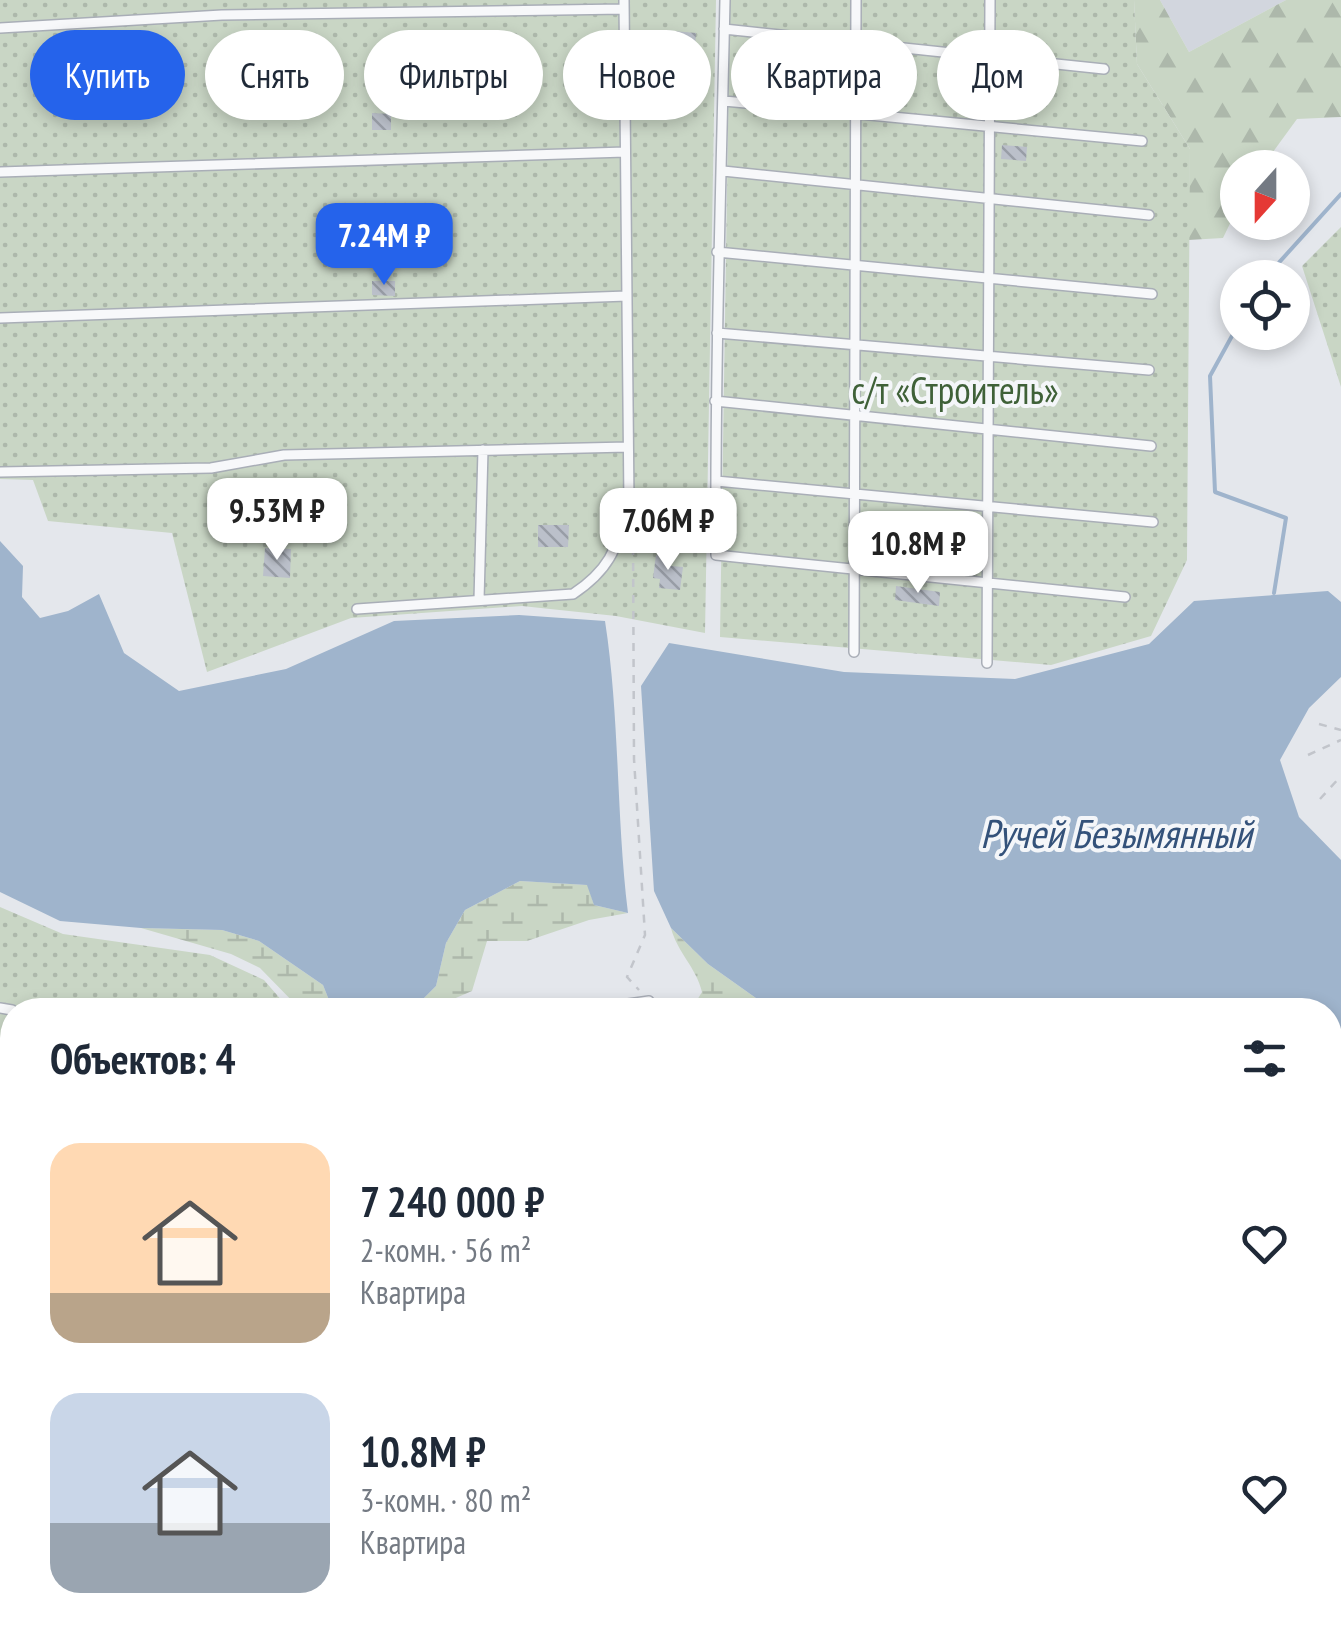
<!DOCTYPE html>
<html lang="ru">
<meta charset="utf-8">
<style>
:root{--surface:#fff;--page:#f6f6f7;--text:#1f2937;--muted:#747a83;--accent:#2563eb}
body{margin:0;font-family:"PT Sans Narrow",sans-serif;background:var(--page);color:var(--text);height:100vh;display:flex;flex-direction:column;font-size:38px;white-space:nowrap}
*{box-sizing:border-box;margin:0}
p{font-size:32px;color:var(--muted)}
.icon{flex:none;width:55px;height:55px;fill:none;stroke:currentColor;stroke-width:2;stroke-linecap:round;stroke-linejoin:round}
.map{position:relative;flex:1;overflow:hidden}
.details{position:absolute;left:0px;top:998px;width:1342px;height:642px;display:flex;flex-direction:column;background:var(--surface);border-radius:40px 40px 0 0;box-shadow:0 5px 15px #0003}
.details>*{flex:none}
.hud{position:absolute;left:30px;top:30px;width:1282px;height:90px;display:flex;gap:20px}
.needle{width:65px;rotate:201deg}
.controls{position:absolute;left:1220px;top:150px;display:grid;gap:20px}
.controls a{display:grid;place-items:center;width:90px;height:90px;border-radius:50%;background:var(--surface);box-shadow:0 5px 15px #0003;font-size:50px}
.price{position:absolute;translate:-50% -85px;padding:0 22px;border-radius:20px;background:#fff;color:#222;font-size:32px;line-height:65px;filter:drop-shadow(0 2px 5px #0008)}
.price::after{content:'';position:absolute;left:50%;top:60px;width:30px;height:22px;margin-left:-15px;background:inherit;clip-path:polygon(0 0,100% 0,50% 100%)}
.price.active{background:var(--accent);color:#fff}
ul{padding:0;list-style:none}
li{display:flex;align-items:center;gap:30px;height:250px;padding:0 50px}
li span{display:grid;place-items:center;flex:none;width:280px;height:200px;border-radius:30px;color:#555}
li>.icon{margin-inline-start:auto}
span .icon{width:120px;height:120px;fill:#fffc;stroke-width:1}
li b{font-size:42px}
h2{display:flex;justify-content:space-between;align-items:center;height:120px;padding:0 50px;font-size:42px}
.tag{padding:0 35px;border-radius:45px;background:var(--surface);box-shadow:0 5px 15px #0003;font-size:35px;line-height:90px}
.tag.active{background:var(--accent);color:#fff}
.map>svg:first-child{display:block}
.built{fill:#d2d6de}
.forest{fill:url(#forest-firs)}
.wetland{fill:url(#wetland-marsh)}
.park{fill:url(#park-dots)}
.water{fill:#9fb4cc}
.lines{fill:none;stroke-linecap:round;stroke-linejoin:round}
.stream{stroke:#9fb4cc;stroke-width:4}
.building{fill:url(#building-back-hatch)}
.lane-casing{stroke:#a9aeb7;stroke-width:12}
.path{stroke:#c2c5cb;stroke-width:2.5;stroke-dasharray:8 8;stroke-linecap:butt}
.lane{stroke:#f7f8fa;stroke-width:9}
.labels{text-anchor:middle;stroke-width:8;stroke-linejoin:round;paint-order:stroke}
.park-label{font-size:38px;fill:#3f6138;stroke:#f4f6f9}
.water-label{font-size:40px;font-style:italic;fill:#34527a;stroke:#f4f6f9}
</style>
<div class="map">
<svg width="1341" height="1638" viewBox="0 0 1341 1638">
<defs>
<pattern id="forest-firs" width="22" height="20" patternUnits="userSpaceOnUse" patternTransform="scale(2.5)"><rect width="22" height="20" fill="#c9d6c5"/><path d="M5 1l3.5 6h-7zM16 11l3.5 6h-7z" fill="#adb8ab"/></pattern>
<pattern id="wetland-marsh" width="20" height="14" patternUnits="userSpaceOnUse" patternTransform="scale(2.5)"><rect width="20" height="14" fill="#c9d6c5"/><path d="M1 5h8M5 5V1M11 12h8M15 12V8" fill="none" stroke="#adb8ab"/></pattern>
<pattern id="park-dots" width="8" height="8" patternUnits="userSpaceOnUse" patternTransform="scale(2.5)"><rect width="8" height="8" fill="#c9d6c5"/><path d="M2 2h.1M6 6h.1" fill="none" stroke="#adb8ab" stroke-width="1.8" stroke-linecap="round"/></pattern>
<pattern id="building-back-hatch" width="6" height="6" patternUnits="userSpaceOnUse" patternTransform="scale(2.5)"><rect width="6" height="6" fill="#bbc0ca"/><path d="M-1 5l2 2M0 0l6 6M5-1l2 2" fill="none" stroke="#989da6"/></pattern>
</defs>
<rect width="100%" height="100%" fill="#e4e7ec"/>
<path class="built" d="M 1160,0 L 1286,0 L 1189,52 Z
M 779,1628 L 978,1628 L 975,1638 L 780,1638 Z"/>
<path class="forest" d="M 1134,0 L 1160,0 L 1189,52 L 1286,0 L 1341,0 L 1341,117 L 1297,119 L 1262,167 L 1238,168 L 1237,209 L 1223,238 L 1188,240 L 1190,149 L 1137,64 Z"/>
<path class="wetland" d="M 520,881 L 588,885 L 594,905 L 628,913 L 589,920 L 527,941 L 487,941 L 472,991 L 428,1010 L 412,1010 L 436,986 L 446,943 L 465,910 Z
M 141,928 L 222,930 L 259,941 L 323,985 L 333,1010 L 301,1010 L 260,968 L 231,954 Z
M 671,928 L 708,964 L 773,1010 L 691,1010 L 702,992 C 696,967 677,952 671,928 Z
M 1000,1628 L 1079,1628 L 1084,1638 L 1004,1638 Z"/>
<path class="park" d="M 0,0 L 716,0 L 705,633 L 616,616 L 522,606 L 351,618 L 207,672 L 172,533 L 48,521 L 33,480 L 0,479 Z
M 730,0 L 1134,0 L 1137,64 L 1190,149 L 1187,560 L 1151,636 L 1051,665 L 720,637 Z
M 1341,227 L 1341,387 L 1302,266 Z
M 0,907 L 63,934 L 210,955 L 264,980 L 290,1010 L 12,1010 L 12,1628 L 410,1628 L 411,1638 L 0,1638 Z
M 430,1628 L 759,1628 L 761,1638 L 431,1638 Z"/>
<path class="water" d="M 0,541 L 23,566 L 22,597 L 40,618 L 68,611 L 99,594 L 124,653 L 179,691 L 286,669 L 394,621 L 519,615 L 605,621 C 620,718 616,816 628,913 L 594,905 L 587,885 L 520,881 L 465,910 L 446,943 L 436,986 L 412,1010 L 333,1010 L 323,985 L 259,941 L 222,930 L 141,928 L 60,921 L 0,892 Z
M 1328,591 L 1341,602 L 1341,677 L 1309,708 L 1280,760 L 1299,817 L 1341,860 L 1341,1638 L 1084,1638 L 1079,1628 L 1330,1628 L 1330,1010 L 773,1010 L 708,964 L 671,928 L 654,891 L 641,686 L 669,643 L 844,672 L 1015,679 L 1149,644 L 1194,601 Z"/>
<g class="lines">
<path class="stream" d="M 1265,278 L 1341,194
M 1238,325 L 1210,376 L 1215,492 L 1286,518 L 1274,593"/>
</g>
<path class="building" d="M 663,30 L 696,33 L 695,47 L 662,44 Z
M 578,55 L 604,55 L 604,70 L 578,70 Z
M 372,113 L 391,114 L 391,130 L 372,130 Z
M 1002,145 L 1027,147 L 1026,161 L 1001,159 Z
M 372,281 L 395,281 L 395,296 L 372,295 Z
M 288,514 L 314,515 L 313,530 L 287,528 Z
M 538,525 L 569,525 L 568,547 L 538,547 Z
M 265,548 L 291,549 L 290,578 L 263,576 Z
M 656,555 L 672,557 L 671,566 L 683,567 L 680,590 L 659,588 L 660,579 L 653,578 Z
M 896,586 L 940,592 L 939,606 L 895,600 Z"/>
<g class="lines">
<g class="lane-casing">
<path id="lane" d="M 725,0 C 721,185 715,370 716,555 L 1125,597
M 0,28 L 222,15 L 624,9
M 724,29 L 1104,69
M 724,101 L 1142,141
M 723,171 L 1149,215
M 0,172 L 625,152
M 717,252 L 1152,294
M 0,318 L 627,296
M 717,333 L 1149,370
M 715,401 L 1151,446
M 0,472 L 211,468 L 284,455 L 628,447
M 716,481 L 1153,522
M 479,600 L 483,450
M 357,609 L 573,594 C 613,567 616,547 629,503 L 624,0
M 854,652 L 856,0
M 987,663 L 990,0
M 0,1008 L 12,1010
M 586,1010 L 649,1001 L 650,1010
M 0,1095 L 12,1097
M 0,1173 L 12,1176
M 0,1246 L 12,1248
M 0,1330 L 12,1332
M 0,1401 L 12,1403
M 0,1484 L 12,1486
M 0,1563 L 12,1565
M 67,1628 L 127,1638
M 420,1628 L 421,1638
M 768,1628 L 770,1638
M 0,1634 L 18,1636"/>
</g>
<path class="path" d="M 633,531 L 634,759 L 645,935 L 627,977 L 639,990
M 1319,724 L 1341,730
M 1308,755 L 1341,740
M 1320,799 L 1341,776"/>
<use href="#lane" class="lane"/>
</g>
<g class="labels">
<g class="park-label">
<text x="955" y="404">с/т «Строитель»</text>
</g>
<g class="water-label">
<text x="1116" y="848">Ручей Безымянный</text>
</g>
</g>
</svg>
<div class="controls">
<a><svg class="needle" viewBox="-14 -14 28 28"><path d="M0-13l5 13h-10z" fill="#e53935"/><path d="M0 13l5-13h-10z" fill="#747a83"/></svg></a>
<a><svg class="icon" aria-label="locate" viewBox="0 0 24 24"><circle cx="12" cy="12" r="6"/><path d="M12 2v4M12 18v4M2 12h4M18 12h4"/></svg></a>
</div>
<b class="price active" style="left:384px;top:288px">7.24M ₽</b>
<b class="price" style="left:277px;top:563px">9.53M ₽</b>
<b class="price" style="left:668px;top:573px">7.06M ₽</b>
<b class="price" style="left:918px;top:596px">10.8M ₽</b>
<div class="hud">
<a class="tag active">Купить</a>
<a class="tag">Снять</a>
<a class="tag">Фильтры</a>
<a class="tag">Новое</a>
<a class="tag">Квартира</a>
<a class="tag">Дом</a>
</div>
<section class="details">
<h2>Объектов: 4<svg class="icon" aria-label="filters" viewBox="0 0 24 24"><path d="M4 7h16M4 17h16"/><circle cx="9" cy="7" r="2"/><circle cx="15" cy="17" r="2"/></svg></h2>
<ul>
<li><span style="background:linear-gradient(#ffd9b3 75%,#b9a48a 0)"><svg class="icon" aria-label="home" viewBox="0 0 24 24"><path d="M3 11l9-7 9 7M6 9v11h12V9"/></svg></span><div><b>7 240 000 ₽</b><p>2-комн. · 56 m²</p><p>Квартира</p></div><svg class="icon" aria-label="heart" viewBox="0 0 24 24"><path d="M12 20l-8-8c-3-5 5-10 8-4 3-6 11-1 8 4z"/></svg></li>
<li><span style="background:linear-gradient(#c9d6e8 65%,#9aa5b1 0)"><svg class="icon" aria-label="home" viewBox="0 0 24 24"><path d="M3 11l9-7 9 7M6 9v11h12V9"/></svg></span><div><b>10.8M ₽</b><p>3-комн. · 80 m²</p><p>Квартира</p></div><svg class="icon" aria-label="heart" viewBox="0 0 24 24"><path d="M12 20l-8-8c-3-5 5-10 8-4 3-6 11-1 8 4z"/></svg></li>
</ul>
</section>
</div>
